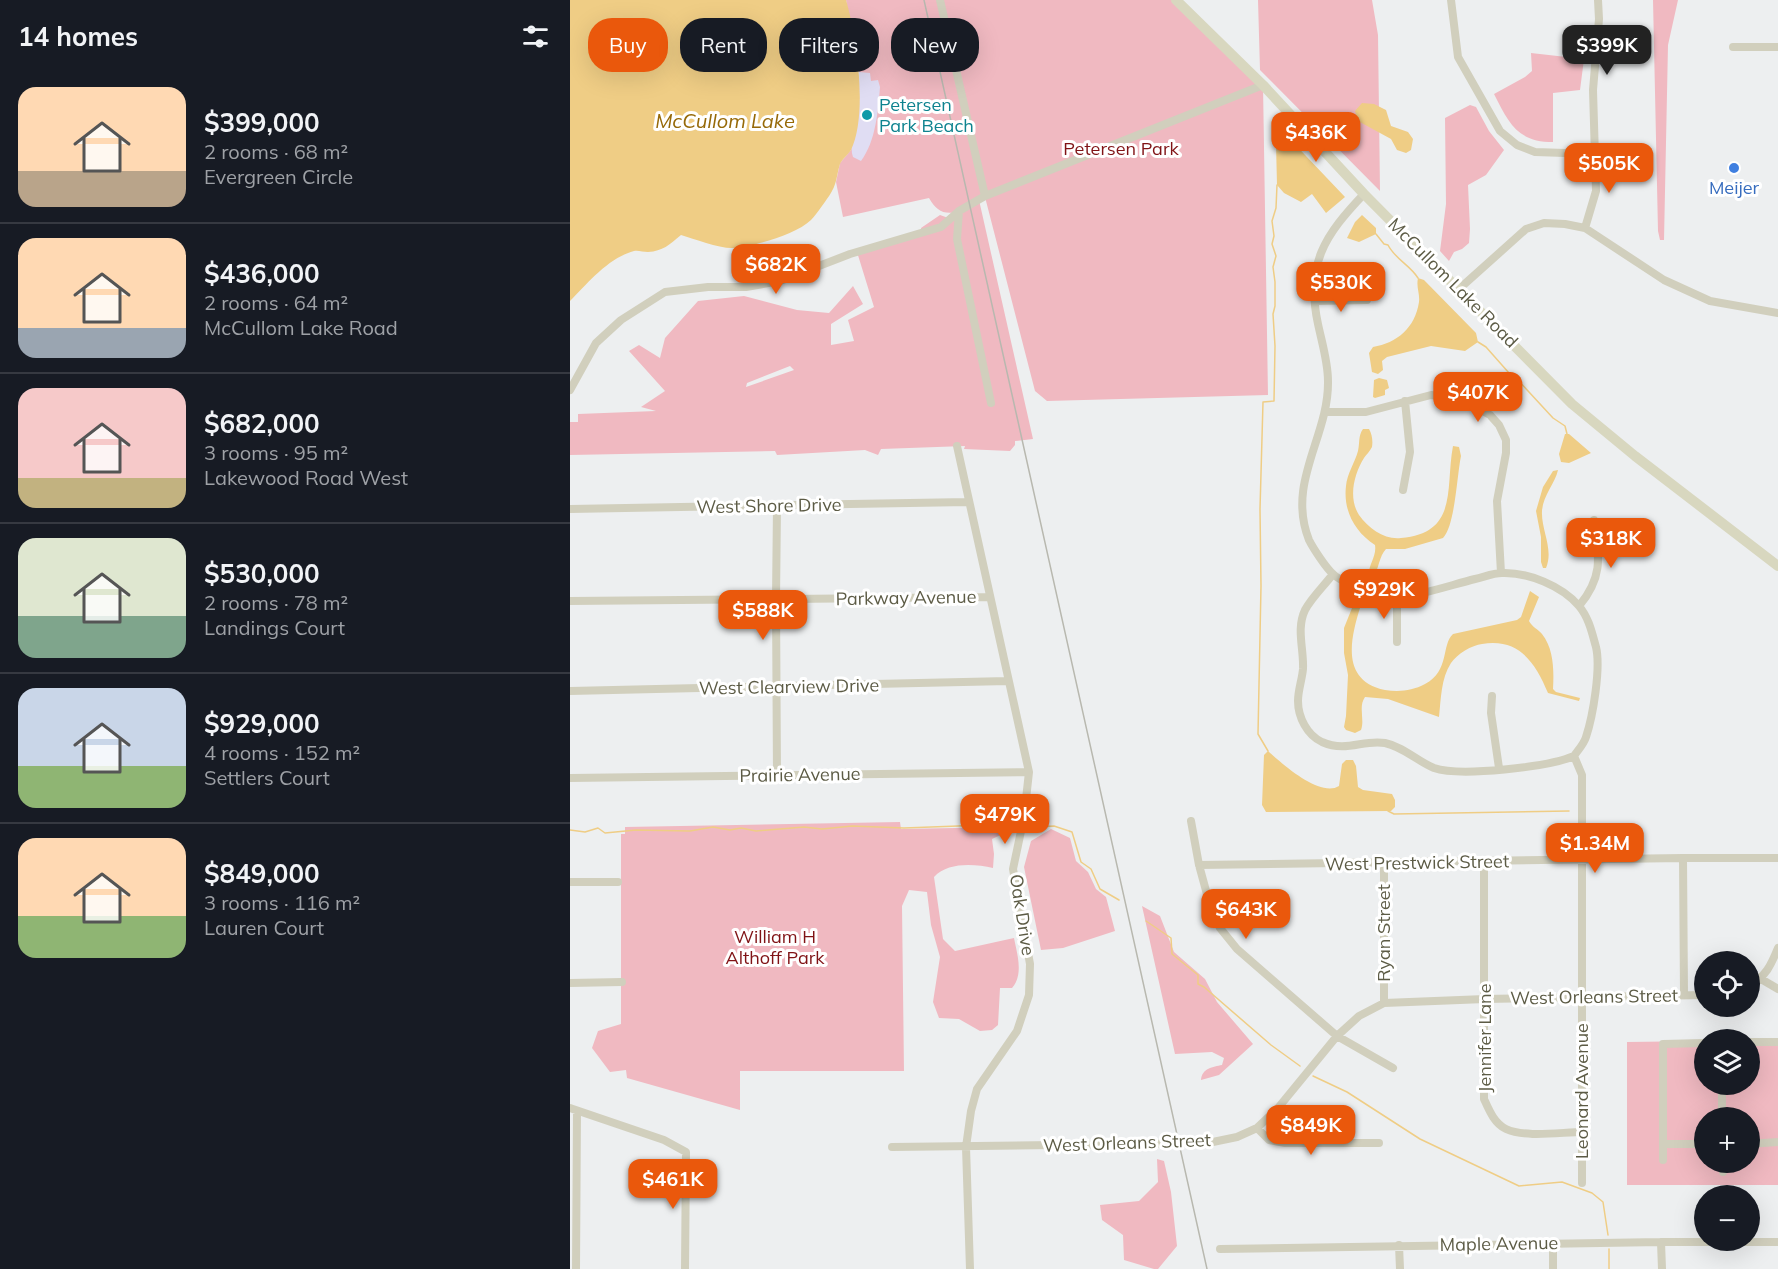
<!DOCTYPE html>
<meta charset="utf-8">
<style>
:root{--surface:#171b24;--page:#20242c;--text:#f1f3f6;--muted:#9ea1a6;--line:#363941;--accent:#ea580c}
body{margin:0;font-family:Mulish,sans-serif;background:var(--page);color:var(--text);height:100vh;display:flex;flex-direction:column;font-size:22px;white-space:nowrap}
*{box-sizing:border-box;margin:0}
p{font-size:20px;color:var(--muted)}
.icon{flex:none;width:33px;height:33px;fill:none;stroke:currentColor;stroke-width:2;stroke-linecap:round;stroke-linejoin:round}
.map{position:relative;flex:1;overflow:hidden}
.details{display:flex;flex-direction:column;background:var(--surface);width:570px}
.details>*{flex:none}
.hud{position:absolute;left:18px;top:18px;width:570px;height:54px;display:flex;gap:12px}
.fabs{position:absolute;left:1124px;top:951px;display:grid;gap:12px}
.fabs a{display:grid;place-items:center;width:66px;height:66px;border-radius:50%;background:var(--surface);box-shadow:0 6px 24px #0002;font-size:30px}
.price{position:absolute;translate:-50% -51px;padding:0 14px;border-radius:12px;background:var(--accent);color:#fff;font-size:20px;line-height:39px;filter:drop-shadow(0 2px 3px #0008)}
.price::after{content:'';position:absolute;left:50%;top:36px;width:18px;height:14px;margin-left:-9px;background:inherit;clip-path:polygon(0 0,100% 0,50% 100%)}
.price.active{background:#222;color:#fff}
ul{padding:0;list-style:none}
li{display:flex;align-items:center;gap:18px;height:150px;padding:0 18px}
li+li{border-top:2px solid var(--line)}
li span{display:grid;place-items:center;flex:none;width:168px;height:120px;border-radius:18px;color:#555}
li>.icon{margin-inline-start:auto}
span .icon{width:72px;height:72px;fill:#fffc;stroke-width:1}
li b{font-size:26px}
h2{display:flex;justify-content:space-between;align-items:center;height:72px;padding:0 18px;font-size:26px}
.tag{padding:0 21px;border-radius:24px;background:var(--surface);box-shadow:0 6px 24px #0002;font-size:21px;line-height:54px}
.tag.active{background:var(--accent);color:#fff}
main{display:flex;flex:1;min-height:0}
.map>svg:first-child{display:block}
.green{fill:#f0b9c1;fill-rule:evenodd}
.sand{fill:#e0ddf3}
.water{fill:#efcd85}
.lines{fill:none;stroke-linecap:round;stroke-linejoin:round}
.stream{stroke:#efcd85;stroke-width:1.5}
.street{stroke:#d1cfbd;stroke-width:8}
.secondary{stroke:#d8d7bf;stroke-width:10}
.rail{stroke:#b8b8af;stroke-width:1.5}
.culture-dot{fill:#0f9aa8;stroke:#fff;stroke-width:2}
.shop-dot{fill:#3f7fe0;stroke:#fff;stroke-width:2}
.labels{text-anchor:middle;stroke-width:6;stroke-linejoin:round;paint-order:stroke}
.culture-label{font-size:18px;fill:#0d838f;stroke:#fff;text-anchor:start}
.park-label{font-size:18px;fill:#801316;stroke:#fff}
.shop-label{font-size:18px;fill:#366cbe;stroke:#fff}
.street-label{font-size:18px;fill:#5c5b45;stroke:#fff}
.water-label{font-size:20px;font-style:italic;fill:#966908;stroke:#fff}
</style>
<main>
<section class="details">
<h2>14 homes<svg class="icon" aria-label="filters" viewBox="0 0 24 24"><path d="M4 7h16M4 17h16"/><circle cx="9" cy="7" r="2"/><circle cx="15" cy="17" r="2"/></svg></h2>
<ul>
<li><span style="background:linear-gradient(#ffd9b3 70%,#b9a48a 0)"><svg class="icon" aria-label="home" viewBox="0 0 24 24"><path d="M3 11l9-7 9 7M6 9v11h12V9"/></svg></span><div><b>$399,000</b><p>2 rooms · 68 m²</p><p>Evergreen Circle</p></div></li>
<li><span style="background:linear-gradient(#ffd9b3 75%,#9aa5b1 0)"><svg class="icon" aria-label="home" viewBox="0 0 24 24"><path d="M3 11l9-7 9 7M6 9v11h12V9"/></svg></span><div><b>$436,000</b><p>2 rooms · 64 m²</p><p>McCullom Lake Road</p></div></li>
<li><span style="background:linear-gradient(#f6c9c9 75%,#c2b280 0)"><svg class="icon" aria-label="home" viewBox="0 0 24 24"><path d="M3 11l9-7 9 7M6 9v11h12V9"/></svg></span><div><b>$682,000</b><p>3 rooms · 95 m²</p><p>Lakewood Road West</p></div></li>
<li><span style="background:linear-gradient(#dfe7d0 65%,#7fa58c 0)"><svg class="icon" aria-label="home" viewBox="0 0 24 24"><path d="M3 11l9-7 9 7M6 9v11h12V9"/></svg></span><div><b>$530,000</b><p>2 rooms · 78 m²</p><p>Landings Court</p></div></li>
<li><span style="background:linear-gradient(#c9d6e8 65%,#8fb573 0)"><svg class="icon" aria-label="home" viewBox="0 0 24 24"><path d="M3 11l9-7 9 7M6 9v11h12V9"/></svg></span><div><b>$929,000</b><p>4 rooms · 152 m²</p><p>Settlers Court</p></div></li>
<li><span style="background:linear-gradient(#ffd9b3 65%,#8fb573 0)"><svg class="icon" aria-label="home" viewBox="0 0 24 24"><path d="M3 11l9-7 9 7M6 9v11h12V9"/></svg></span><div><b>$849,000</b><p>3 rooms · 116 m²</p><p>Lauren Court</p></div></li>
</ul>
</section>
<div class="map">
<svg width="1208" height="1269" viewBox="0 0 1208 1269">
<rect width="100%" height="100%" fill="#edeff0"/>
<path class="green" d="M 276,0 L 611,0 L 693,85 L 698,395 L 477,401 L 465,391 L 415,197 L 409,200 L 463,439 L 445,441 L 445,445 L 440,451 L 394,449 L 395,446 L 311,449 L 308,455 L 295,450 L 207,455 L 205,451 L 0,455 L 0,422 L 8,422 L 8,414 L 86,411 L 71,407 L 95,391 L 59,351 L 69,345 L 90,358 L 95,338 L 128,301 L 174,296 L 227,310 L 259,313 L 283,286 L 293,304 L 261,324 L 261,345 L 284,341 L 278,320 L 304,307 L 287,252 L 351,233 L 351,228 L 370,215 L 381,219 L 387,212 C 373,215 366,210 359,198 L 273,217 L 266,182 L 270,163 L 281,150 L 287,128 L 289,102 L 289,72 ZM 220,366 L 224,370 L 176,387 L 177,383 Z
M 688,0 L 802,0 L 808,35 L 810,191 L 690,70 Z
M 1083,0 L 1108,0 L 1098,45 L 1094,240 L 1090,240 L 1088,231 Z
M 961,53 L 1014,59 L 1010,90 L 983,93 L 983,142 C 947,142 939,123 924,94 L 955,77 L 962,71 Z
M 900,105 L 906,107 L 919,131 L 934,150 L 916,175 L 898,185 L 900,229 L 899,243 L 892,249 L 884,252 L 879,261 L 870,251 L 876,204 L 875,118 Z
M 330,822 L 331,829 L 439,827 L 441,830 L 422,839 L 424,854 L 423,868 C 404,864 378,862 364,877 L 373,939 L 385,951 L 444,938 C 447,954 454,974 442,988 L 430,988 L 428,1025 L 422,1030 L 410,1031 L 389,1019 L 369,1018 L 363,1002 L 370,957 L 361,925 L 357,892 L 339,890 L 332,906 L 334,1071 L 170,1071 L 170,1110 L 57,1078 L 56,1070 L 40,1072 L 22,1048 L 28,1031 L 51,1024 L 51,834 L 55,834 L 55,827 Z
M 481,829 L 500,838 L 506,861 L 518,872 L 526,889 L 536,897 L 545,931 L 493,948 L 471,950 L 454,867 L 461,841 Z
M 572,906 L 590,916 L 604,952 L 635,979 L 647,1002 L 683,1044 L 649,1075 L 631,1080 C 632,1068 643,1067 652,1065 L 654,1058 L 642,1052 L 605,1054 Z
M 1179,1040 L 1208,1040 L 1208,1185 L 1057,1185 L 1057,1042 L 1134,1041 L 1134,1084 L 1179,1084 ZM 1134,1118 L 1179,1118 L 1179,1162 L 1134,1162 Z
M 587,1159 L 594,1161 L 601,1192 L 607,1246 L 588,1269 L 584,1269 L 554,1260 L 553,1235 L 532,1220 L 530,1205 L 569,1201 L 588,1182 Z"/>
<path class="sand" d="M 289,72 L 300,73 L 301,81 L 308,80 L 310,87 C 308,111 306,141 291,161 L 283,157 C 279,146 286,136 287,125 C 289,107 289,90 289,72 Z"/>
<path class="water" d="M 0,0 L 276,0 C 287,37 298,115 281,150 C 278,155 272,159 270,164 C 267,173 267,182 262,191 C 261,194 243,219 241,220 C 225,235 185,246 164,248 C 150,249 125,239 111,235 C 99,245 93,251 78,252 C 73,252 68,250 64,251 C 38,258 18,283 0,301 Z
M 792,103 L 804,104 L 816,110 L 821,126 L 838,132 L 843,139 L 841,150 L 836,153 L 827,150 L 821,139 L 788,121 L 785,111 Z
M 709,134 L 717,136 L 775,197 L 756,213 L 742,194 L 731,202 L 714,193 L 707,185 L 706,144 Z
M 792,215 L 806,228 L 806,234 L 789,242 L 777,238 L 785,222 Z
M 848,278 L 854,280 L 906,333 L 908,342 L 895,351 L 861,346 L 817,357 L 812,361 L 813,370 L 808,374 L 802,372 L 799,353 L 803,347 C 827,343 845,328 849,302 C 850,294 846,287 848,278 Z
M 809,378 L 817,380 L 819,388 L 815,390 L 815,395 L 805,398 L 803,397 L 804,380 Z
M 793,429 L 799,429 C 802,434 803,441 802,447 C 800,451 796,455 794,458 C 784,474 778,498 789,515 C 799,529 815,540 831,538 C 889,533 875,488 883,446 L 889,447 L 891,456 C 887,475 885,526 873,538 L 835,549 L 816,549 C 809,556 809,569 803,578 L 799,577 C 797,566 807,557 805,545 C 785,532 773,511 776,486 C 777,474 785,462 788,451 C 790,442 788,436 793,429 Z
M 995,434 L 999,434 L 1021,453 L 999,463 L 991,462 L 989,454 Z
M 988,470 C 985,484 973,495 972,511 C 971,530 984,549 976,568 L 973,568 L 971,562 L 971,537 L 966,511 L 973,487 L 983,471 Z
M 960,591 L 969,597 L 959,621 C 962,627 968,629 972,634 C 984,649 984,671 983,689 L 986,692 L 1010,698 L 1009,701 L 978,693 C 965,662 949,638 912,644 C 902,645 887,654 881,663 C 871,678 871,699 869,717 L 818,699 L 795,697 C 788,707 795,719 791,730 L 785,733 L 776,730 L 774,727 L 776,716 L 778,675 L 774,653 L 774,628 L 784,603 L 789,604 L 790,608 C 780,640 771,681 815,690 C 829,692 842,691 855,684 C 880,671 871,645 883,634 L 947,620 L 951,617 Z
M 698,751 C 711,763 750,798 769,786 L 772,764 L 776,760 L 783,760 L 786,766 L 788,787 L 793,790 L 822,794 L 825,800 L 825,807 L 821,811 L 696,812 L 692,805 L 694,755 Z"/>
<g class="lines">
<path class="stream" d="M 806,234 L 814,244 L 818,245 C 825,259 840,265 848,278
M 908,342 L 916,347 L 939,373 L 947,379 L 983,418 L 995,426 L 997,434
M 698,751 L 688,734 L 691,586 L 690,509 L 693,402 L 704,401 L 705,346 L 703,314 L 705,306 L 705,282 L 703,267 L 706,256 L 702,244 L 704,236 L 702,221 L 706,208 L 707,185
M 818,811 L 824,814 L 999,811
M 464,827 L 484,826 L 502,832 L 511,862 L 521,869 L 530,889 L 549,900
M 0,830 L 15,832 L 28,828 L 35,833 L 66,830 L 120,831 L 143,827 L 160,830 L 171,828 L 186,831 L 234,827 L 252,829 L 282,826 L 334,828 L 442,824
M 576,921 L 601,938 L 602,954 L 628,975 L 628,984 L 634,987 L 701,1045 L 730,1066
M 743,1076 L 777,1092 L 850,1139 L 949,1186 L 992,1182 L 1022,1193 L 1033,1202 L 1038,1235
M 1039,1269 L 1039,1249"/>
<path class="street" d="M 370,0 L 415,196
M 881,0 L 888,57 L 930,131 L 947,145 L 965,152 L 1025,154
M 1163,47 L 1208,47
M 794,194 C 755,235 735,264 748,324 C 752,343 758,362 758,381 C 759,437 716,482 739,540 C 743,548 756,568 763,574 C 773,584 816,599 830,597 C 856,594 881,585 905,579 C 914,577 923,573 932,573 C 958,572 992,586 1009,606 C 1019,618 1022,633 1026,647 C 1031,668 1023,716 1016,737 C 1014,744 1008,750 1004,756
M 389,211 L 387,239 L 421,403
M 1015,228 L 1026,191 L 1023,90 L 1029,19 L 1028,0
M 889,289 L 956,229 L 974,223 L 995,224 L 1015,228 L 1094,280 L 1140,301 L 1208,313
M 745,301 L 797,300
M 0,390 L 26,343 L 51,320 L 95,292 L 138,287 L 176,287 L 210,281 L 280,254 L 371,227 L 389,211 L 415,196 L 693,85
M 756,412 L 796,412 L 861,395 L 891,399 L 920,415 L 929,425 L 936,440 L 936,453 L 927,501 L 931,573
M 387,446 L 459,772 L 454,817 L 443,869 L 460,964 L 459,995 L 447,1031 L 407,1089 L 401,1111 L 396,1147 L 400,1269
M 833,490 L 840,452 L 835,401
M 0,509 L 398,502
M 763,574 C 754,586 742,597 735,610 C 726,629 734,649 733,669 C 732,680 728,690 728,701 C 728,717 737,735 752,742 C 777,753 793,739 815,743 C 834,747 847,761 864,768 C 890,777 979,767 1004,756
M 0,601 L 420,597
M 1009,606 C 1034,576 1029,556 1024,520
M 827,642 L 827,598
M 0,691 L 438,681
M 922,696 L 921,713 L 929,768
M 1004,756 L 1012,775 L 1012,1183
M 207,776 L 206,600 L 207,506
M 0,778 L 459,772
M 621,821 L 629,865 L 641,909 L 650,928 L 667,949 L 767,1036 L 823,1068
M 1113,858 L 1114,995
M 914,861 L 914,1099 C 919,1110 924,1123 936,1129 C 955,1138 992,1132 1013,1132
M 629,865 L 1113,858 L 1208,858
M 0,882 L 48,882
M 1191,979 L 1208,989
M 0,983 L 52,982
M 1179,985 C 1196,977 1201,965 1208,948
M 814,1003 L 814,863
M 1179,1042 L 1208,1042
M 1152,1084 L 1152,1118
M 0,1108 L 94,1140 L 116,1152 L 115,1269
M 687,1128 L 699,1140 L 715,1143 L 809,1143
M 1093,1144 L 1134,1144
M 1179,1144 L 1208,1142
M 322,1147 L 638,1143 L 667,1137 L 687,1128 L 708,1108 L 767,1036 L 789,1016 L 814,1003 L 915,999 L 1134,995
M 1093,1160 L 1093,1044 L 1134,1043
M 1153,1162 L 1153,1172
M 1091,1242 L 1092,1269
M 983,1244 L 983,1269
M 829,1245 L 830,1269
M 650,1249 L 1091,1242 L 1208,1242
M 6,1269 L 7,1111"/>
<path class="secondary" d="M 606,0 L 693,85 L 794,194 L 1002,404 L 1065,456 L 1208,566"/>
<path class="rail" d="M 354,0 L 637,1269"/>
</g>
<circle class="culture-dot" cx="297" cy="115" r="6"/>
<circle class="shop-dot" cx="1164" cy="168" r="6"/>
<g class="labels">
<g class="culture-label">
<text x="309" y="111">Petersen<tspan x="309" dy="21">Park Beach</tspan></text>
</g>
<g class="park-label">
<text x="551" y="155">Petersen Park</text>
<text x="205" y="943">William H<tspan x="205" dy="21">Althoff Park</tspan></text>
</g>
<g class="shop-label">
<text x="1164" y="194">Meijer</text>
</g>
<g class="street-label">
<text transform="translate(883 283) rotate(45)" y="6">McCullom Lake Road</text>
<text transform="translate(199 506) rotate(-1)" y="6">West Shore Drive</text>
<text transform="translate(336 598) rotate(-1)" y="6">Parkway Avenue</text>
<text transform="translate(219 687) rotate(-1)" y="6">West Clearview Drive</text>
<text transform="translate(230 775) rotate(-1)" y="6">Prairie Avenue</text>
<text transform="translate(847 863) rotate(-1)" y="6">West Prestwick Street</text>
<text transform="translate(452 915) rotate(81)" y="6">Oak Drive</text>
<text transform="translate(814 933) rotate(-90)" y="6">Ryan Street</text>
<text transform="translate(1024 997) rotate(-1)" y="6">West Orleans Street</text>
<text transform="translate(915 1038) rotate(-90)" y="6">Jennifer Lane</text>
<text transform="translate(1012 1091) rotate(-90)" y="6">Leonard Avenue</text>
<text transform="translate(557 1143) rotate(-2)" y="6">West Orleans Street</text>
<text transform="translate(929 1244) rotate(-1)" y="6">Maple Avenue</text>
</g>
<g class="water-label">
<text x="155" y="128">McCullom Lake</text>
</g>
</g>
</svg>
<div class="fabs">
<a><svg class="icon" aria-label="locate" viewBox="0 0 24 24"><circle cx="12" cy="12" r="6"/><path d="M12 2v4M12 18v4M2 12h4M18 12h4"/></svg></a>
<a><svg class="icon" aria-label="layers" viewBox="0 0 24 24"><path d="M12 4l9 5-9 5-9-5zM3 14l9 5 9-5"/></svg></a>
<a>+</a>
<a>−</a>
</div>
<b class="price active" style="left:1037px;top:76px">$399K</b>
<b class="price" style="left:746px;top:163px">$436K</b>
<b class="price" style="left:1039px;top:194px">$505K</b>
<b class="price" style="left:206px;top:295px">$682K</b>
<b class="price" style="left:771px;top:313px">$530K</b>
<b class="price" style="left:908px;top:423px">$407K</b>
<b class="price" style="left:1041px;top:569px">$318K</b>
<b class="price" style="left:814px;top:620px">$929K</b>
<b class="price" style="left:193px;top:641px">$588K</b>
<b class="price" style="left:435px;top:845px">$479K</b>
<b class="price" style="left:1025px;top:874px">$1.34M</b>
<b class="price" style="left:676px;top:940px">$643K</b>
<b class="price" style="left:741px;top:1156px">$849K</b>
<b class="price" style="left:103px;top:1210px">$461K</b>
<div class="hud">
<a class="tag active">Buy</a>
<a class="tag">Rent</a>
<a class="tag">Filters</a>
<a class="tag">New</a>
</div>
</div>
</main>
